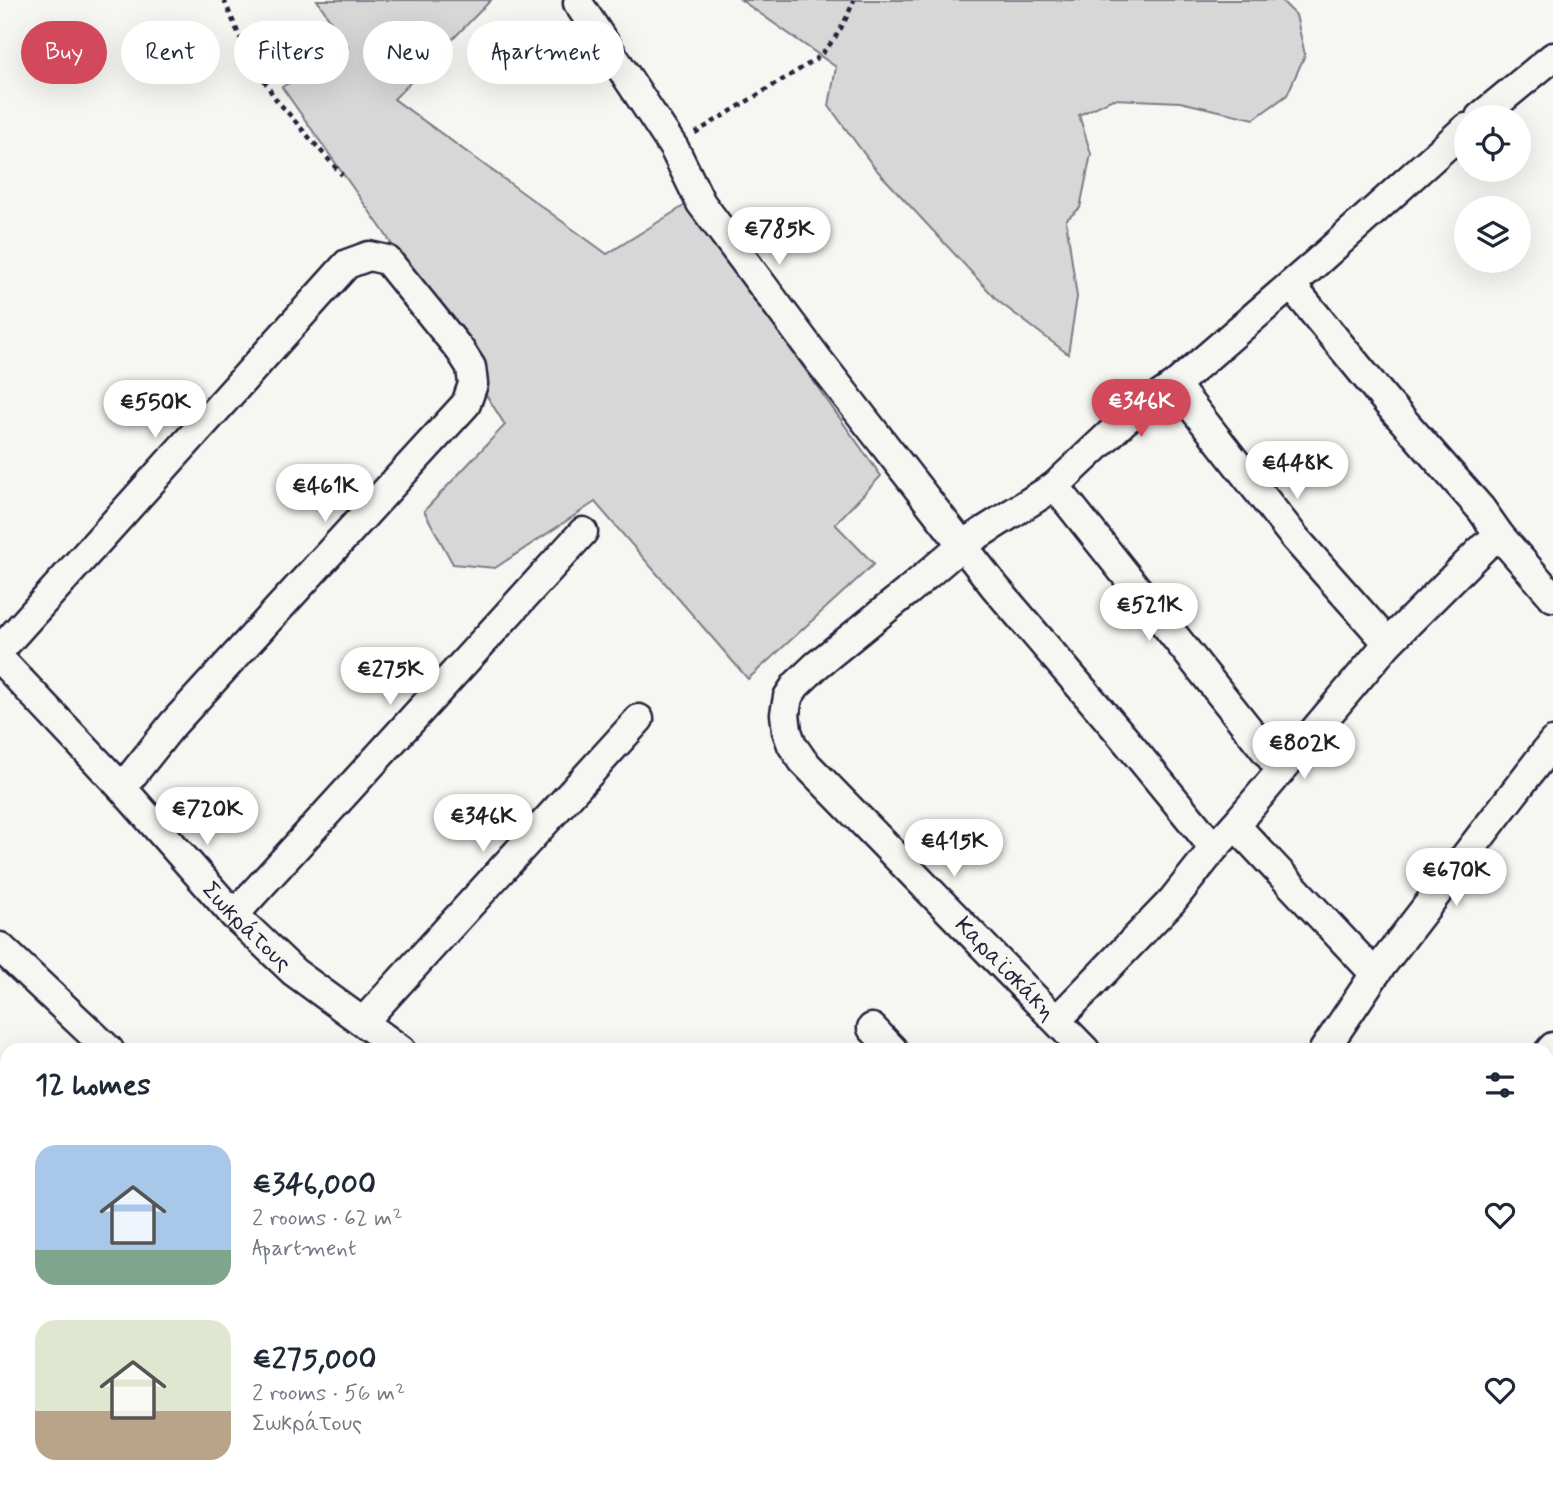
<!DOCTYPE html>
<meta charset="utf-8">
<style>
:root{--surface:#fff;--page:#f6f6f7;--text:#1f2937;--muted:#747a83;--accent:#d1495b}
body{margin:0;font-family:Mynerve,sans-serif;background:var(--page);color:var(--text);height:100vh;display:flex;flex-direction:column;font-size:26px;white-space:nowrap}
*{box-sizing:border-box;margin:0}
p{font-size:23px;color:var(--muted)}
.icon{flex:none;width:38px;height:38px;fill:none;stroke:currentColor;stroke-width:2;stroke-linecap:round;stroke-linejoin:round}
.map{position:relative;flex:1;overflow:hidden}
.drawer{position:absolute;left:0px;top:1043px;width:1554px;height:450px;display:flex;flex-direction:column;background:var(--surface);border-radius:21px 21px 0 0;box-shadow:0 7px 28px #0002}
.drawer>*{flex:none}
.guide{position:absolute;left:21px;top:21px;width:700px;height:63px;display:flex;gap:14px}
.tools{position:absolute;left:1454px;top:105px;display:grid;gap:14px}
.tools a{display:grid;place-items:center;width:77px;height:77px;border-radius:50%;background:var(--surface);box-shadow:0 7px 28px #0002;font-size:35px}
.price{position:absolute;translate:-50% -60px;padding:0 16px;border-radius:24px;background:#fff;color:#222;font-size:23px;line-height:46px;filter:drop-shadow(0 2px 4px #0008)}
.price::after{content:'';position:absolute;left:50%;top:42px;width:21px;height:16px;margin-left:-10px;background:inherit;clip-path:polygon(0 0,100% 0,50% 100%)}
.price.current{background:var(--accent);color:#fff}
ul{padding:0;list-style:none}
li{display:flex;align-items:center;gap:21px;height:175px;padding:0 35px}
li span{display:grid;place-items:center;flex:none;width:196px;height:140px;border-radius:21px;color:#555}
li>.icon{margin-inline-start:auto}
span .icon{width:84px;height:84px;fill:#fffc;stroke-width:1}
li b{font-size:30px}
h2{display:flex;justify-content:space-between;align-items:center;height:84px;padding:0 35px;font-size:30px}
.pill{padding:0 24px;border-radius:32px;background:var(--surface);box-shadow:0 7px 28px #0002;font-size:24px;line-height:63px}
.pill.current{background:var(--accent);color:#fff}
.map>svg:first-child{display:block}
.green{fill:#d7d7d7;stroke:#7c7c89;stroke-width:2}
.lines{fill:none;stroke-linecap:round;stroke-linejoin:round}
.street-casing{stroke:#22223b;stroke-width:33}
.path{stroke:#22223b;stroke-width:4.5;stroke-dasharray:5 5;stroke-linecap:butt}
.street{stroke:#f6f6f2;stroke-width:28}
.labels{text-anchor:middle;stroke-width:5;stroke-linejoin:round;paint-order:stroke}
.street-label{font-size:24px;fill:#22223b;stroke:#f6f6f2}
</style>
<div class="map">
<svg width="1553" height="1492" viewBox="0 0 1553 1492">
<rect width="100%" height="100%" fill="#f6f6f2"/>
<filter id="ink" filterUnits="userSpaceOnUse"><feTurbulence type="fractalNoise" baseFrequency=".0143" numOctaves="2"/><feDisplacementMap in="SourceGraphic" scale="14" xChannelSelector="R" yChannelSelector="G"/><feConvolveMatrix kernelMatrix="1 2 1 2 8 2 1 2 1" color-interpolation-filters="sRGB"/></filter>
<g filter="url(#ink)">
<path class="green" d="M 317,0 L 491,0 L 394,99 L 607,254 L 687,204 L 881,476 L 835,524 L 874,564 L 748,679 L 595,502 L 495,568 L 453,564 L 424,511 L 505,425 L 384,232 L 282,87 L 348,47 Z
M 741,0 L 1281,0 L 1296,15 L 1305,55 L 1287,95 L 1254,119 L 1180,102 L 1113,99 L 1079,115 L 1091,154 L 1080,208 L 1066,220 L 1077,297 L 1068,354 L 998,301 L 874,167 L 829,106 L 836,67 Z"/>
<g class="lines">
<g class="street-casing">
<g id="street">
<path d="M 578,3 L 674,148 L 701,203 L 819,361 L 995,587 L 1119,732 L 1214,848"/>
<path d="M 1480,117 L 1553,57"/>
<path d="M 1291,285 L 1386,401 L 1481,509 L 1500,536"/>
<path d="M 1175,385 L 1295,538 L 1388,643"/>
<path d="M 1055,486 L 1281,770"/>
<path d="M 0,650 L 347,264 L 369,256 L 387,260 L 460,350 L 471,367 L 473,384 L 466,404 L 173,724 L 122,788"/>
<path id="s1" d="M 0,659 L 122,788 L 234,915 L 294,972 L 401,1050"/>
<path d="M 1235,825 L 1375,974"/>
<path d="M 234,915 L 583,532"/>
<path d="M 0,947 L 109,1050"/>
<path d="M 1057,1020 L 1172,901 L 1214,848 L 1235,825 L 1388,643 L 1484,547 L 1500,536 L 1553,597"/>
<path d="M 363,1022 L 639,719"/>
<path d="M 872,1028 L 893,1050"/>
<path d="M 1085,1050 L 803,761 L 792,745 L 787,731 L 785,714 L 788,697 L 796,685 L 817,665 L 907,592 L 962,545 L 1055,486 L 1125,420 L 1175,385 L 1316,263 L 1466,128"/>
<path d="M 1324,1050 L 1375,974 L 1553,742"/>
<path d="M 1547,1054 L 1553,1047"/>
<path d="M 1547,1212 L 1553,1216"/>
<path d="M 1547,1347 L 1553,1339"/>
<path d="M 0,1460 L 7,1453"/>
<path d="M 49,1486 L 56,1492"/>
<path d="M 978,1486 L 986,1492"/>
<path d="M 1348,1486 L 1352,1492"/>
<path d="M 1048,1492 L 1053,1486"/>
<path d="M 1427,1492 L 1438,1486"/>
</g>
</g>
<path class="path" d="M 224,0 L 243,44 L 274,97 L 342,175
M 695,133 L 815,60 C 835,42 844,25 854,0"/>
<use href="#street" class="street"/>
</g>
</g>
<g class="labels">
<g class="street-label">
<text dy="8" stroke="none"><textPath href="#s1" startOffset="364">Σωκράτους</textPath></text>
<text transform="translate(1006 968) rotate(46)" y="8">Καραϊσκάκη</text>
</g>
</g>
</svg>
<div class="tools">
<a><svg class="icon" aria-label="locate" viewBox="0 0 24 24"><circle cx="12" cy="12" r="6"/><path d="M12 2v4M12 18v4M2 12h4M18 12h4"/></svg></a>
<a><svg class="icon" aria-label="layers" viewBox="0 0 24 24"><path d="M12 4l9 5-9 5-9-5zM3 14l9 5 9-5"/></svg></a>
</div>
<b class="price" style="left:779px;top:267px">€785K</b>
<b class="price current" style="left:1141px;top:439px">€346K</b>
<b class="price" style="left:155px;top:440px">€550K</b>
<b class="price" style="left:1297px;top:501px">€448K</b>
<b class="price" style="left:325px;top:524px">€461K</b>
<b class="price" style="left:1149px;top:643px">€521K</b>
<b class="price" style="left:390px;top:707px">€275K</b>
<b class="price" style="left:1304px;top:781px">€802K</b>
<b class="price" style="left:207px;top:847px">€720K</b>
<b class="price" style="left:483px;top:854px">€346K</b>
<b class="price" style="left:954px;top:879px">€415K</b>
<b class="price" style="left:1456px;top:908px">€670K</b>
<div class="guide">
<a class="pill current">Buy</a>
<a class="pill">Rent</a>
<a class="pill">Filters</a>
<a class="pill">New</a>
<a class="pill">Apartment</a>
</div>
<section class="drawer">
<h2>12 homes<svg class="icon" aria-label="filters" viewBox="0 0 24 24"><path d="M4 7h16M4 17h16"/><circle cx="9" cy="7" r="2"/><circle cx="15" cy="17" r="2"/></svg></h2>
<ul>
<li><span style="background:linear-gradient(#a9c7e8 75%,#7fa58c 0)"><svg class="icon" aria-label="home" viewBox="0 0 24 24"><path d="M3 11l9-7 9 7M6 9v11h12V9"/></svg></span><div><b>€346,000</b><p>2 rooms · 62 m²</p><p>Apartment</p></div><svg class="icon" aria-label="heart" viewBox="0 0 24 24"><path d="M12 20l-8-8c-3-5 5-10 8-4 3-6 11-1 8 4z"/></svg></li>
<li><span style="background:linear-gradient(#dfe7d0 65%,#b9a48a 0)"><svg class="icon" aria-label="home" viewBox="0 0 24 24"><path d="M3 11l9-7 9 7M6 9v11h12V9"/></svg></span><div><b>€275,000</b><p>2 rooms · 56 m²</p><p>Σωκράτους</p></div><svg class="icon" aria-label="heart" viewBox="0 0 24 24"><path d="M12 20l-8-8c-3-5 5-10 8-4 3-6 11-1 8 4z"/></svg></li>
</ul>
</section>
</div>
